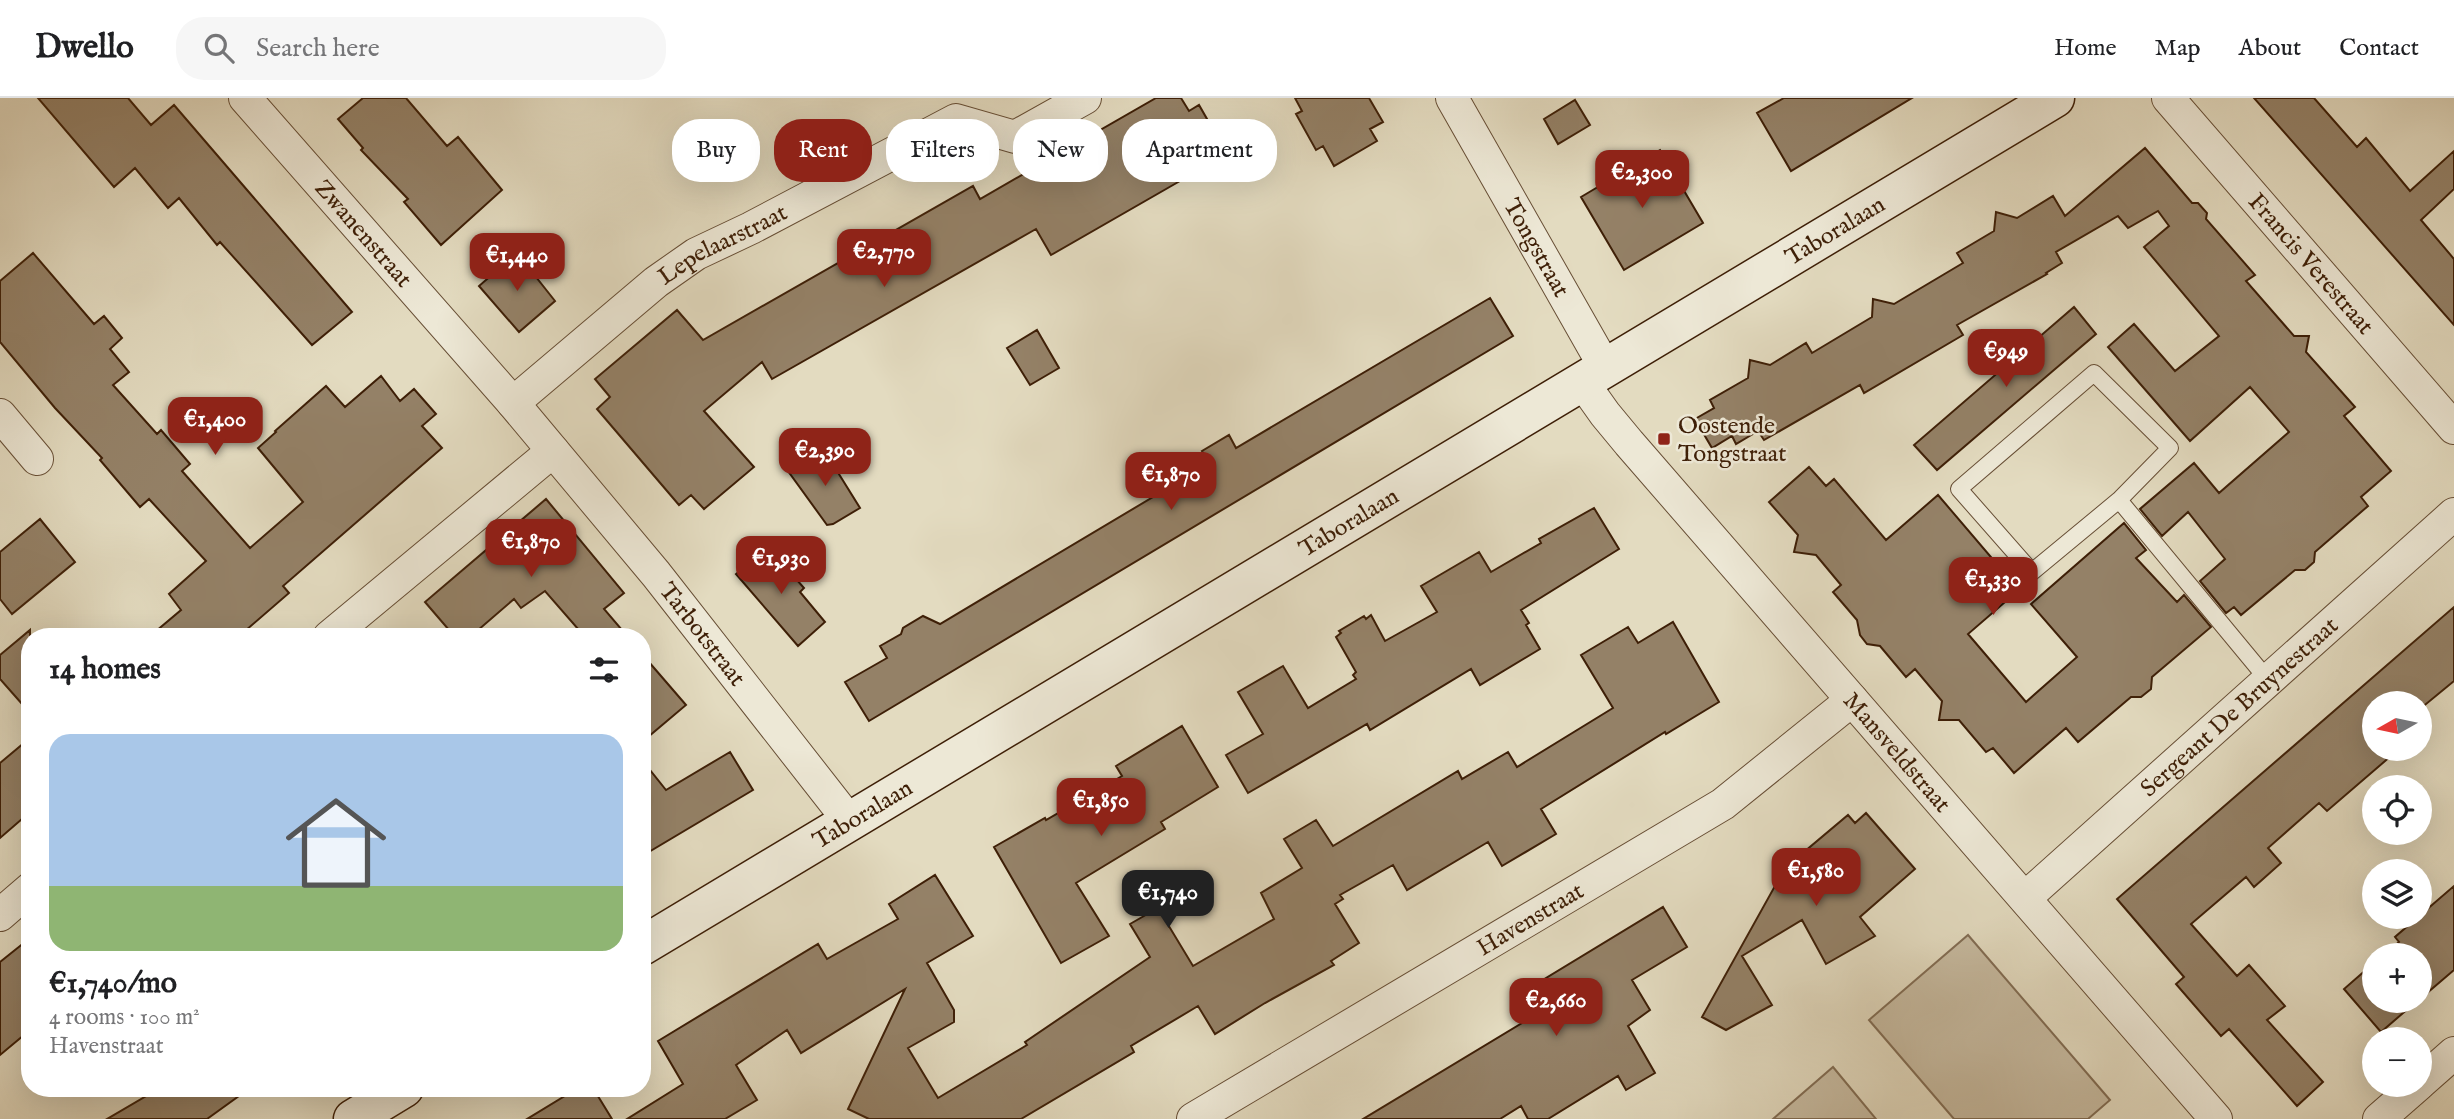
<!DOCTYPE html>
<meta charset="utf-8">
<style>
:root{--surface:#fff;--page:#f6f6f6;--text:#202124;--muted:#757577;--line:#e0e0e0;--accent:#8f2418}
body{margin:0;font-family:"IM FELL English",serif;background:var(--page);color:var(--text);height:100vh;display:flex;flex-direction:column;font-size:26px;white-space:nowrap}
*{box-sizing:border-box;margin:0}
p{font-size:23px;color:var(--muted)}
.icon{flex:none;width:38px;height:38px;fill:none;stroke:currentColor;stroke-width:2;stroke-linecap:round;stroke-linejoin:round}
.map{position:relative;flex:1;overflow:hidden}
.side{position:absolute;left:21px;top:530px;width:630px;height:469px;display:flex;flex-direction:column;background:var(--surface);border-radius:28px;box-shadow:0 7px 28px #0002}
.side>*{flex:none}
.banner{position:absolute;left:672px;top:21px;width:665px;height:63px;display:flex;gap:14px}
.needle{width:46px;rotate:261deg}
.fabs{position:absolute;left:2362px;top:593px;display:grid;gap:14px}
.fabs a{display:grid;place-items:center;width:70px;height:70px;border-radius:50%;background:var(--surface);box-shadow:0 7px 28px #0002;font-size:35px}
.price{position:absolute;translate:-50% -60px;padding:0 16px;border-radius:14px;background:var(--accent);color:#fff;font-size:23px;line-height:46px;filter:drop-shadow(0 2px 4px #0008)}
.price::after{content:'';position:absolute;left:50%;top:42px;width:21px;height:16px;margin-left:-10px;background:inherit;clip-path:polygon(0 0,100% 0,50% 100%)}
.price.current{background:#222;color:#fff}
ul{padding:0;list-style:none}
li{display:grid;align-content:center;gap:14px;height:371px;padding:0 28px}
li+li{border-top:2px solid var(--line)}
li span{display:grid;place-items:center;height:217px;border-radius:21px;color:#555}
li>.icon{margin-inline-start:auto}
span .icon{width:126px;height:126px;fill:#fffc;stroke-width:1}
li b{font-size:30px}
h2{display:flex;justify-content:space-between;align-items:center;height:84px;padding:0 28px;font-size:30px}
.pill{padding:0 24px;border-radius:28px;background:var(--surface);box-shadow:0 7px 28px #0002;font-size:24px;line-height:63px}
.pill.current{background:var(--accent);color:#fff}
header{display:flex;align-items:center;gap:42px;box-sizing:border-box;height:98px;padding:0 35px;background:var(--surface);border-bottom:2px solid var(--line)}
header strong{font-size:33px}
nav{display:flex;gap:38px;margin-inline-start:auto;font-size:24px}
.search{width:490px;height:63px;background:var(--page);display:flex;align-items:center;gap:18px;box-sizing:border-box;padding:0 24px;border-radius:28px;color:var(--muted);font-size:26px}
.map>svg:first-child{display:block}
.green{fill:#c7bba1;stroke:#826d54;stroke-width:2}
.building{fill:#948167;stroke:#3e1f07;stroke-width:2}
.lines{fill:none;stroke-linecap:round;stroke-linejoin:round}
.lane-casing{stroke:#674e35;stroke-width:18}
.street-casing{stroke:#674e35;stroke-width:34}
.secondary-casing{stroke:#3e1f07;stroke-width:41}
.lane{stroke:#ede8d6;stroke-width:16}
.street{stroke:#ede8d6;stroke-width:32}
.secondary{stroke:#ede8d6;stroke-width:38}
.poi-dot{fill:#8f2418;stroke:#ede8d6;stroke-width:2.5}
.labels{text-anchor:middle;stroke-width:5;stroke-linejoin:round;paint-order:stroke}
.street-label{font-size:24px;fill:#3e1f07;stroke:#ede8d6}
.poi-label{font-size:24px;fill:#3e1f07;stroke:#ede8d6;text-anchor:start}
</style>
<header>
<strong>Dwello</strong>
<div class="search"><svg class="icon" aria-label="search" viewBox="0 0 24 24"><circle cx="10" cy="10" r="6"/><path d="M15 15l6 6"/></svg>Search here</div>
<nav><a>Home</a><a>Map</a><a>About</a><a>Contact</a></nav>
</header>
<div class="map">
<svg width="2454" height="1021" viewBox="0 0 2454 1021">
<rect width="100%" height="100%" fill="#e3dbc0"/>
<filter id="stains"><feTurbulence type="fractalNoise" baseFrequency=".00286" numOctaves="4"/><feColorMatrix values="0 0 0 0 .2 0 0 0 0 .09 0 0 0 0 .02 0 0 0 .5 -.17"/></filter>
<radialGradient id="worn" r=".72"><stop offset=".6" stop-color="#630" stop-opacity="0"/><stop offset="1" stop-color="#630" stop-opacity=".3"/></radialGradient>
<path class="green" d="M 1968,837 L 2110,1002 L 2088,1021 L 1954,1021 L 1869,922 Z
M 1833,969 L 1876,1021 L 1773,1021 Z"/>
<path class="building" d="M 38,0 L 128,0 L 151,27 L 174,7 L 352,214 L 312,247 L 220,144 L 217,147 L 179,100 L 168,110 L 135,70 L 114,89 Z
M 363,0 L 406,0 L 447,48 L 458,39 L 502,92 L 441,147 L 404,104 L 408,101 L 361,52 L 363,50 L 338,21 Z
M 1156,0 L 1181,0 L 1189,13 L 1199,7 L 1227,56 L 1051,157 L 1036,131 L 772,281 L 762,264 L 704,313 L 754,369 L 704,411 L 691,397 L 679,407 L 597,311 L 610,299 L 595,281 L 677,212 L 703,242 L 973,88 L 980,101 Z
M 1295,0 L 1369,0 L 1383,24 L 1370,31 L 1377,43 L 1334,68 L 1323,48 L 1316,52 L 1296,16 L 1302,13 Z
M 1784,0 L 1912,0 L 1791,73 L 1757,15 Z
M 2254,0 L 2314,0 L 2357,49 L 2366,40 L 2410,93 L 2454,53 L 2454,91 L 2421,122 L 2454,161 L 2454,227 Z
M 1575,2 L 1590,27 L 1558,46 L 1544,21 Z
M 2145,50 L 2192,105 L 2198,105 L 2207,115 L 2206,121 L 2255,177 L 2246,183 L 2294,238 L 2309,238 L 2306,254 L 2355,309 L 2344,318 L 2391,373 L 2361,399 L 2368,408 L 2315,454 L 2314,464 L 2305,472 L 2295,472 L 2241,517 L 2234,509 L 2226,515 L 2200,483 L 2225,461 L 2188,414 L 2162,438 L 2140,411 L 2194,365 L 2219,395 L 2289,334 L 2250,289 L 2190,343 L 2108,249 L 2134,226 L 2175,273 L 2219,238 L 2144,149 L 2169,128 L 2158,113 L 2128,130 L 2118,118 L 2056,154 L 2062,165 L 2046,175 L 2047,176 L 1957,227 L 1963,237 L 1864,295 L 1860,287 L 1764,342 L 1758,333 L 1736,346 L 1732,338 L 1712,350 L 1695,321 L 1714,310 L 1710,302 L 1748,280 L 1750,262 L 1770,267 L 1806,245 L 1812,255 L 1872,219 L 1873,201 L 1894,206 L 1963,165 L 1957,155 L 1994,133 L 1996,114 L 2017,120 L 2053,98 L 2065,118 Z
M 1660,52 L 1703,125 L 1624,172 L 1581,99 Z
M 33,155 L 94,226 L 104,218 L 122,240 L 110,251 L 129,274 L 113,287 L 157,336 L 161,332 L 190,366 L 182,373 L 250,450 L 303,404 L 258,350 L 276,334 L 275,333 L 326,288 L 345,309 L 381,278 L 400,303 L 414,291 L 436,316 L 422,328 L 442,350 L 283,488 L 289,495 L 238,539 L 149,539 L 181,512 L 169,496 L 206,463 L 149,401 L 140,409 L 100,362 L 102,360 L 55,310 L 0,244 L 0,183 Z
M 517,155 L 555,203 L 519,234 L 479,188 Z
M 1490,200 L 1513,238 L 869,623 L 845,584 L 887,560 L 880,548 L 901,536 L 903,530 L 923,518 L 940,526 L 1210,365 L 1202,353 L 1229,337 L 1236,350 Z
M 2074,209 L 2096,236 L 1937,372 L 1914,347 Z
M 1037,232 L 1059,270 L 1030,287 L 1007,250 Z
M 824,352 L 860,410 L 833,426 L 827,427 L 788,373 Z
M 1809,369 L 1826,388 L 1834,381 L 1886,442 L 1938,397 L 2019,492 L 1968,536 L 2026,604 L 2077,559 L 2031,506 L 2124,425 L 2146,452 L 2136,460 L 2177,504 L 2184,497 L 2211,529 L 2152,579 L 2151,591 L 2141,599 L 2131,599 L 2078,644 L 2066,630 L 2014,675 L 1993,650 L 1986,654 L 1959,622 L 1939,622 L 1942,603 L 1915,571 L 1906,579 L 1880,548 L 1867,546 L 1860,537 L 1857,522 L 1833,494 L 1841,487 L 1816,457 L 1794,454 L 1798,437 L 1769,404 Z
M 546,401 L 624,495 L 604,511 L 628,539 L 585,539 L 545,493 L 521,510 L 514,501 L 470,539 L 455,539 L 425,504 Z
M 1594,410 L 1619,451 L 1521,512 L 1529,525 L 1526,527 L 1540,551 L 1480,587 L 1471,571 L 1370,632 L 1367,626 L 1248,695 L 1226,657 L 1263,636 L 1238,594 L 1283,568 L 1308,610 L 1356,581 L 1353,577 L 1356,574 L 1336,539 L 1341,535 L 1339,533 L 1364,518 L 1366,521 L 1371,517 L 1385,543 L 1437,514 L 1421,488 L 1479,454 L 1491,474 L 1541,445 L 1539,441 Z
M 40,421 L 75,464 L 12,516 L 0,501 L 0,454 Z
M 768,449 L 804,490 L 800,494 L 825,524 L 798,548 L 736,476 Z
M 2454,509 L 2454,583 L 2420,611 L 2420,606 L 2375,606 L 2375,651 L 2399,651 L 2327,713 L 2319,705 L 2268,750 L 2281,765 L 2254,789 L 2246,779 L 2191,826 L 2237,878 L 2249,867 L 2285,908 L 2267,922 L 2323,984 L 2297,1008 L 2229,931 L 2221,938 L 2176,886 L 2184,879 L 2117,801 Z
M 1673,524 L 1719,604 L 1666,636 L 1665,634 L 1541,711 L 1556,736 L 1502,768 L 1488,744 L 1407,792 L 1393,767 L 1340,797 L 1343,801 L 1335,806 L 1359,845 L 1331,863 L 1334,867 L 1265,905 L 1215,936 L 1198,908 L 1131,948 L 1134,954 L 1021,1021 L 869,1021 L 848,1011 L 905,891 L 801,955 L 787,932 L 736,967 L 757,1002 L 725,1021 L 627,1021 L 683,986 L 658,943 L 818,846 L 827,861 L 898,821 L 889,806 L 935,777 L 973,838 L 927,865 L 954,912 L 954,924 L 908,950 L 938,1000 L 1027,947 L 1025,944 L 1150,859 L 1130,826 L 1158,810 L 1193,868 L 1274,821 L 1261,795 L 1302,770 L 1284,741 L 1316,722 L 1333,748 L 1458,673 L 1462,681 L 1508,654 L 1517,669 L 1613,610 L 1581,557 L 1628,529 L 1638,545 Z
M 30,532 L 30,615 L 0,581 L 0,557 Z
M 642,556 L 686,607 L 642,644 Z
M 1182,628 L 1218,689 L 1161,724 L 1165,731 L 1076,785 L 1109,838 L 1061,865 L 994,749 L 1045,720 L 1046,722 L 1122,678 L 1116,668 Z
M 30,640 L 30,714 L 0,740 L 0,665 Z
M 730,654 L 753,692 L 642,758 L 642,662 L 666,692 Z
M 1866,715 L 1915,771 L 1860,819 L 1875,838 L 1826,866 L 1802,822 L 1742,858 L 1772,907 L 1726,932 L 1702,919 L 1785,770 L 1848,717 L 1855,725 Z
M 2454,788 L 2454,872 L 2420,901 L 2420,858 L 2383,858 L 2399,844 L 2395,839 Z
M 1663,809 L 1687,849 L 1632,882 L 1650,912 L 1628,928 L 1655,975 L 1626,992 L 1618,978 L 1548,1021 L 1528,1021 L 1521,1008 L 1500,1021 L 1363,1021 L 1527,922 L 1513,900 Z
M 30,840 L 30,932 L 0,957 L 0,864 Z
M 2375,864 L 2375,903 L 2417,903 L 2381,934 L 2344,891 Z
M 160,990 L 250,990 L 207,1021 L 107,1021 Z
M 578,990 L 593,990 L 612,1021 L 527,1021 Z"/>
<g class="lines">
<g class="lane-casing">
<path id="lane" d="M 2119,402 L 2170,350 L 2094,275 L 1959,391 L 2032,474 L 2119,402 L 2268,582"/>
</g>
<g class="street-casing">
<g id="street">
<path id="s1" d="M 245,0 L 513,305 L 656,476 L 850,724"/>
<path id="s2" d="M 1452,0 L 1606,271"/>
<path id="s3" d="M 2168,0 L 2454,330"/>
<path id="s4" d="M 1583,285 L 1605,316 L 1629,345 L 2216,1021"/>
<path id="s5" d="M 513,305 L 656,184 L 696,156 L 751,130 L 956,22 L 1015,39 L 1085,0"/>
<path d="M 0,317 L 37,361"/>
<path d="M 329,539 L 553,353"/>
<path id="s6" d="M 2025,800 L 2454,416"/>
<path d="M 0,817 L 30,791"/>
<path d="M 2420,985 L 2454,955"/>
<path id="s7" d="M 1193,1021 L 1723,706 L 1852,602"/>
<path d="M 2379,1021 L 2418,987"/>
</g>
</g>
<g class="secondary-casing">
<g id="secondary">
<path id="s8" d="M 642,848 L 2055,0"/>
<path d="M 353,1021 L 404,990"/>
</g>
</g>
<use href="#lane" class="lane"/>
<use href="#street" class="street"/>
<use href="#secondary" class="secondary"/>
</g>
<rect class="poi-dot" x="1657" y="334" width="14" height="14" rx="3.5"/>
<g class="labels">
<g class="street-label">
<text dy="8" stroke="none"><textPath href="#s8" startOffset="1391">Taboralaan</textPath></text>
<text dy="8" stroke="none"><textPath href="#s1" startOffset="180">Zwanenstraat</textPath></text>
<text dy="8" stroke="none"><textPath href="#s5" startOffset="264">Lepelaarstraat</textPath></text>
<text dy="8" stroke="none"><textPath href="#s2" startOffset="172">Tongstraat</textPath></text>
<text dy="8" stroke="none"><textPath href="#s3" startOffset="219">Francis Verestraat</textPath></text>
<text dy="8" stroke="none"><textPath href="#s8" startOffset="824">Taboralaan</textPath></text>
<text dy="8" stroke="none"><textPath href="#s1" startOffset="705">Tarbotstraat</textPath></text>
<text dy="8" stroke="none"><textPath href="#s6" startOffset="287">Sergeant De Bruynestraat</textPath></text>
<text dy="8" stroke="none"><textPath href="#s4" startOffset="485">Mansveldstraat</textPath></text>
<text dy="8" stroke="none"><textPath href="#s8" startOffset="257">Taboralaan</textPath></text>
<text dy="8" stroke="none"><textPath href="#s7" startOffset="392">Havenstraat</textPath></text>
</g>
<g class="poi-label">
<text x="1678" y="335">Oostende<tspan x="1678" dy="28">Tongstraat</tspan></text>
</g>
</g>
<rect width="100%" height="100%" filter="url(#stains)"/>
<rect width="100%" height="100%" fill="url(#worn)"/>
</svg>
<div class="fabs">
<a><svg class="needle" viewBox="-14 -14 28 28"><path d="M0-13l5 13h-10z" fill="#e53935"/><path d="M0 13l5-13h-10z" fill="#757577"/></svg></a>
<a><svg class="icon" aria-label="locate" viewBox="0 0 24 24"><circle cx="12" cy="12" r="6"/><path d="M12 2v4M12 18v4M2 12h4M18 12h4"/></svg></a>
<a><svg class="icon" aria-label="layers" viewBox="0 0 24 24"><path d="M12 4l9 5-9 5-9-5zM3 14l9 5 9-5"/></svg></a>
<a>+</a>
<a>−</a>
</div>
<b class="price" style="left:1642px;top:112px">€2,300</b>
<b class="price" style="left:884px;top:191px">€2,770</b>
<b class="price" style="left:517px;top:195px">€1,440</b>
<b class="price" style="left:2006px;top:291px">€949</b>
<b class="price" style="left:215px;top:359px">€1,400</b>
<b class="price" style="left:825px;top:390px">€2,390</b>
<b class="price" style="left:1171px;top:414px">€1,870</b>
<b class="price" style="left:531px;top:481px">€1,870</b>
<b class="price" style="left:781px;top:498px">€1,930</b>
<b class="price" style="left:1993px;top:519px">€1,330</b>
<b class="price" style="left:1101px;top:740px">€1,850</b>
<b class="price" style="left:1816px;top:810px">€1,580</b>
<b class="price current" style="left:1168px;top:832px">€1,740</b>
<b class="price" style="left:1556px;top:940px">€2,660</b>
<div class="banner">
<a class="pill">Buy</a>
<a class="pill current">Rent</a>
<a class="pill">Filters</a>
<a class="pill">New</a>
<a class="pill">Apartment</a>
</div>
<section class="side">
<h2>14 homes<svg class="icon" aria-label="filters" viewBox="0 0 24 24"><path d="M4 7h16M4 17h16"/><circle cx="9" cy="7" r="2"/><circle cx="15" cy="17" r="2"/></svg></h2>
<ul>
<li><span style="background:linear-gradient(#a9c7e8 70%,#8fb573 0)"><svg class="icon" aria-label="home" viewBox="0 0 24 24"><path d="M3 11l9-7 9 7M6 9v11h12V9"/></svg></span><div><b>€1,740/mo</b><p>4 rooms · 100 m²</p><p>Havenstraat</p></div></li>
</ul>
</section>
</div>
